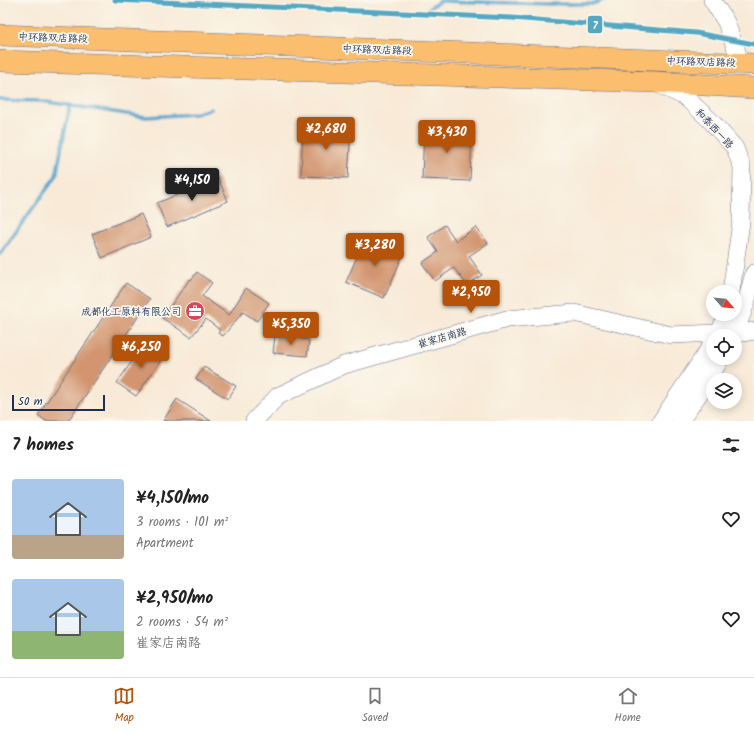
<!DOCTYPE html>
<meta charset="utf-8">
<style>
:root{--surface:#fff;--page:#f6f6f6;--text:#222;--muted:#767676;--line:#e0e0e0;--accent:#b45309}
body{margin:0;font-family:Kalam,"LXGW WenKai TC",sans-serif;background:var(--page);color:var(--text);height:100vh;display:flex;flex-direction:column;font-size:15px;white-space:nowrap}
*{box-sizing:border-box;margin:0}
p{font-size:13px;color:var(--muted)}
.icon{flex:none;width:22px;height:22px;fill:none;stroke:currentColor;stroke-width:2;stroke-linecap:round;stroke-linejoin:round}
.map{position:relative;height:421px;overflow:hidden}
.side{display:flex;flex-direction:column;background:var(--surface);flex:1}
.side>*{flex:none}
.needle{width:26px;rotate:117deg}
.buttons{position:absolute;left:706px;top:285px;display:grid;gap:8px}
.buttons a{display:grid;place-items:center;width:36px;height:36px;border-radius:50%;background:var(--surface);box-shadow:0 2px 10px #0003;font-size:20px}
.scale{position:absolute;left:12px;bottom:10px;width:93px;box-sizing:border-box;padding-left:4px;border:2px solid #1b2f5e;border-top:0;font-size:11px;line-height:14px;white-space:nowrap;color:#1b2f5e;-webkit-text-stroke:3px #fbf7ec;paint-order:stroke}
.price{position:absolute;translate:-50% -34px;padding:0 9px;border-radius:4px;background:var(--accent);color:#fff;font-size:13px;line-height:26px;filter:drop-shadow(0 1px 2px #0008)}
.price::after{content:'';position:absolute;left:50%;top:24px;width:12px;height:9px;margin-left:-6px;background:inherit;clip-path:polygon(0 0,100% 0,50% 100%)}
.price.active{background:#222;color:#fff}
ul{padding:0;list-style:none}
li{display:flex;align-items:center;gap:12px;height:100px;padding:0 12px}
li span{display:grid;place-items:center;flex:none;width:112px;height:80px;border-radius:4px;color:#555}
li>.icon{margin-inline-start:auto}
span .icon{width:48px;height:48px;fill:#fffc;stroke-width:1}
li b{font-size:17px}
h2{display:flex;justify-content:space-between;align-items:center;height:48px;padding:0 12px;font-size:17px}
.dock{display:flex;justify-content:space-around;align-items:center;height:56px;border-top:1px solid var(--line);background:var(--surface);font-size:11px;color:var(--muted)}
.dock a{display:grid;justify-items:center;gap:2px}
.dock .active{color:var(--accent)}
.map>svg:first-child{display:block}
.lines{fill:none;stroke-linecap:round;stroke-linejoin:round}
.stream{stroke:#54a4ce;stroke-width:3.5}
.building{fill:#d2956f}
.minor-casing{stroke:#687088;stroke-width:18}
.major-casing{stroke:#687088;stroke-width:22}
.minor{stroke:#fff;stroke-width:17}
.major{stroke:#fbbd6e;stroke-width:21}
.metro-1-casing{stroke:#fbf7ec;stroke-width:8}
.metro-1{stroke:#56a8c2;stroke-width:5}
.labels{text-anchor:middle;stroke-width:3.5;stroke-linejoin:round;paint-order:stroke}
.street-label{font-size:10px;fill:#1b2f5e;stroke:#fbf7ec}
.poi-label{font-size:10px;fill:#1b2f5e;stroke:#fbf7ec;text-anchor:end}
.line-badge{stroke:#fbf7ec;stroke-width:1.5}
.badge-label{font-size:11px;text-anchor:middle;font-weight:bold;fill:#fff}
</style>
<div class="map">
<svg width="754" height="421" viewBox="0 0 754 421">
<rect width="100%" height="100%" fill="#fbf7ec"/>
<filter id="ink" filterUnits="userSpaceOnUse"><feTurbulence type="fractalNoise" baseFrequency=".025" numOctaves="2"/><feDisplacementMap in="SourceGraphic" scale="8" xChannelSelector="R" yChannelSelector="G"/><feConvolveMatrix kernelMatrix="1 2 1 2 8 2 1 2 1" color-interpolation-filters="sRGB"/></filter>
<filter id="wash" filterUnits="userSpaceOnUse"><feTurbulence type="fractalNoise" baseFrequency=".012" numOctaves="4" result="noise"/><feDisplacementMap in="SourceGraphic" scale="16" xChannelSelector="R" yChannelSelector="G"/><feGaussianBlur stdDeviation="0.9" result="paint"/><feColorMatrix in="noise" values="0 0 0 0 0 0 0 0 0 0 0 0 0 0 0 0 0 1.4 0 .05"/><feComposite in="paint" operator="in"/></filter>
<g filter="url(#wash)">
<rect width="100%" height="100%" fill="#f8ead7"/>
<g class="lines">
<path class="stream" d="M 428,9 L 440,1 L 551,4 L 592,4 L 603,0
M 0,100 L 41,101 L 146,117 L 194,114 L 211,109
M 0,254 L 56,176 L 70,105"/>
</g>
<g id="blocks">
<path class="building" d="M 303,125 L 351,127 L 348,178 L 301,176 Z
M 424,128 L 472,130 L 470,181 L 422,179 Z
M 218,178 L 228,201 L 167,227 L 157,203 Z
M 141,214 L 151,237 L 102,258 L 92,234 Z
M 445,225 L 456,241 L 476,227 L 488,243 L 469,256 L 482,275 L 467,285 L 454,268 L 435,281 L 422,263 L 438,252 L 428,237 Z
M 366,236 L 404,253 L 384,298 L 346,282 Z
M 197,272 L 212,283 L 202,296 L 229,315 L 246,288 L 269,303 L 257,321 L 243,312 L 223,336 L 218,333 L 220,330 L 206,319 L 191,337 L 162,318 L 189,280 L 192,279 Z
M 126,283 L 150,299 L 68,421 L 46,421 L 38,415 Z
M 275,336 L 309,340 L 307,356 L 273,353 Z
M 145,342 L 164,356 L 136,396 L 117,383 Z
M 204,367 L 236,386 L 228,399 L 196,379 Z
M 177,399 L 211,421 L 163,421 Z"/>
</g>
</g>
<g filter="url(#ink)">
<use href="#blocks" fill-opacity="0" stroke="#687088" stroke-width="1"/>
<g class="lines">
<g class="minor-casing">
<path id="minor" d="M 712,0 L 726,22 L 741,63
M 660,85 L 685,97 L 710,120 L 735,148 L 742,167 L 741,222 L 731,292
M 736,334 L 754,331
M 717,336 L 724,322 L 726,314
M 734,336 L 746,303 L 754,273
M 254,421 L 278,396 L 344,365 L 507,319 L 574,313 L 671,335 L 718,333
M 661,421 L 713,343
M 680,421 L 704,387 L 721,358"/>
</g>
<g class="major-casing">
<path id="major" d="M 0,35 L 754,64
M 0,61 L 654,82 L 754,88"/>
</g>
<use href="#minor" class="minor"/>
<use href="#major" class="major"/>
<g class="metro-1-casing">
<path id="metro-1" d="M 115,0 L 512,18 L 696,33 L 754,44"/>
</g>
<use href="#metro-1" class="metro-1"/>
</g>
</g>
<defs>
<g id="office-disc" transform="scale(1)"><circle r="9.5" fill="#d1495b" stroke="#fbf7ec"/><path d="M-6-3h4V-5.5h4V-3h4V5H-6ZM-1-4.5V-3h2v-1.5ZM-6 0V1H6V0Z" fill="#fff"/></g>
</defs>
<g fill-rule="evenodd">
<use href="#office-disc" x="195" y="311"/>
</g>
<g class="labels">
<g class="street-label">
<text transform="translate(53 37) rotate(2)" y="4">中环路双店路段</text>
<text transform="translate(377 49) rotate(2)" y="4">中环路双店路段</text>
<text transform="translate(701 61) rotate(2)" y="4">中环路双店路段</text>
<text transform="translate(715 128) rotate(47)" y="4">和泰西一路</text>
<text transform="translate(442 337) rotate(-16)" y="4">崔家店南路</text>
</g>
<g class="poi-label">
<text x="181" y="315">成都化工原料有限公司</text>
</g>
</g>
<rect class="line-badge" x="587" y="15" width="16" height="19" rx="4" fill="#56a8c2"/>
<g class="badge-label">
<text x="595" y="29">7</text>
</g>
</svg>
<div class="buttons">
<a><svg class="needle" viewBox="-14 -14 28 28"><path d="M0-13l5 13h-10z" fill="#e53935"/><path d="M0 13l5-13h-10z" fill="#767676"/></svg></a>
<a><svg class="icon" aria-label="locate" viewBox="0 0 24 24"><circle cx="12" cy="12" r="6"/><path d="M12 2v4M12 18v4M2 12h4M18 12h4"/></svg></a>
<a><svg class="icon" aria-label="layers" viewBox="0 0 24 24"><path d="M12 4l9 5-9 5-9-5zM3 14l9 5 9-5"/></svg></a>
</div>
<div class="scale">50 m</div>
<b class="price" style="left:326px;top:151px">¥2,680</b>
<b class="price" style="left:447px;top:154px">¥3,430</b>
<b class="price active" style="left:192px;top:202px">¥4,150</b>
<b class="price" style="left:375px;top:267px">¥3,280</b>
<b class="price" style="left:471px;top:314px">¥2,950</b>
<b class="price" style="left:291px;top:346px">¥5,350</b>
<b class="price" style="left:141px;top:369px">¥6,250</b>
</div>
<section class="side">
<h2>7 homes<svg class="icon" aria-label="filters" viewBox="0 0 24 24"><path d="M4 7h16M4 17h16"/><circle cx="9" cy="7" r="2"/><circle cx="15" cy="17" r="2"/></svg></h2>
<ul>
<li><span style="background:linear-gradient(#a9c7e8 70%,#b9a48a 0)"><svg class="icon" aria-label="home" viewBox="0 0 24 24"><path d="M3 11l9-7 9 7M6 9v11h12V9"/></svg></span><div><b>¥4,150/mo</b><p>3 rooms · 101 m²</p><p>Apartment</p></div><svg class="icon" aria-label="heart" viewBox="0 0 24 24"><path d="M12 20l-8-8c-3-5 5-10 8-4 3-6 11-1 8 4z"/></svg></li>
<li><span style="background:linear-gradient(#a9c7e8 65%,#8fb573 0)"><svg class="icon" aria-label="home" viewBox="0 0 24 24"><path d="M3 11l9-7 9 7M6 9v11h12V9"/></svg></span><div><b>¥2,950/mo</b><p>2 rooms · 54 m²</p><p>崔家店南路</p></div><svg class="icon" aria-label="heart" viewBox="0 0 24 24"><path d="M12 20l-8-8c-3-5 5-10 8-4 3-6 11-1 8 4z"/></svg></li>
</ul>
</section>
<nav class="dock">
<a class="active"><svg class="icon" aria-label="map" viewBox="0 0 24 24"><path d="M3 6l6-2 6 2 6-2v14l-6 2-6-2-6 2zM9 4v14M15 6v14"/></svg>Map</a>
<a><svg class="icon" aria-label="saved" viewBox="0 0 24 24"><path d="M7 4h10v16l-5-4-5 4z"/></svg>Saved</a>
<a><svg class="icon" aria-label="home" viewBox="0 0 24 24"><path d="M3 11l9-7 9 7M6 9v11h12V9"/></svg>Home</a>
</nav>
